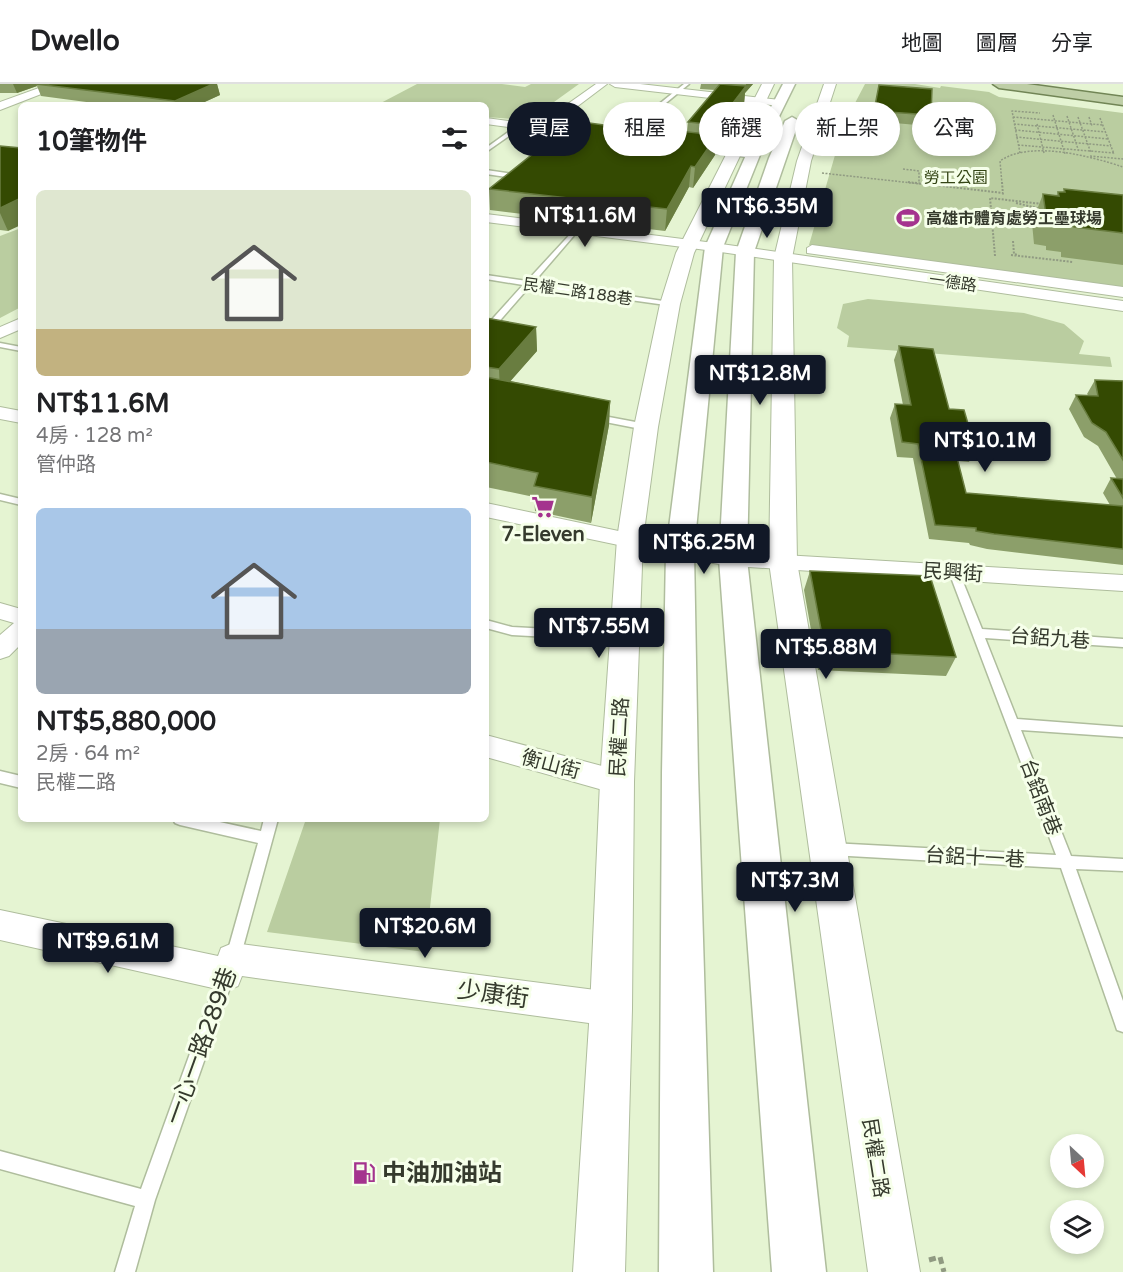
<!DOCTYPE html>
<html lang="zh-TW">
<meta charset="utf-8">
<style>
:root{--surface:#fff;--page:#f2f2f2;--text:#202124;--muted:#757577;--line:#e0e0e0;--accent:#111827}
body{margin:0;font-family:"Varela Round","Noto Sans TC",sans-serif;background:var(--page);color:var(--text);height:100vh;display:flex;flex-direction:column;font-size:22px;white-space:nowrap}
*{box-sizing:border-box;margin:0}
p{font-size:20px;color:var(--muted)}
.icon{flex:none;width:33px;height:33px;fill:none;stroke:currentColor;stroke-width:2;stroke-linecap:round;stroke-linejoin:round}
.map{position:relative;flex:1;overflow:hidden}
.panel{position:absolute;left:18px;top:18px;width:471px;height:720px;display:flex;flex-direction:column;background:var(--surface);border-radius:9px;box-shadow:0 3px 9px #0003}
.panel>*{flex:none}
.guide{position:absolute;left:507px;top:18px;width:525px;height:54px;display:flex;gap:12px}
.needle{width:39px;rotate:154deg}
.tools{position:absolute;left:1050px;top:1050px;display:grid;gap:12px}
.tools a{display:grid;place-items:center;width:54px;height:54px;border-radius:50%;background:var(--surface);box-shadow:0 3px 9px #0003;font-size:30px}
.price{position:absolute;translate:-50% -51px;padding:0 14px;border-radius:6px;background:var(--accent);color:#fff;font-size:20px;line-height:39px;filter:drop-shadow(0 2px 3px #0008)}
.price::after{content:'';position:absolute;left:50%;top:36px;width:18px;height:14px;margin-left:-9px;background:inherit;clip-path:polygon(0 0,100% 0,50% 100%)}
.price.active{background:#222;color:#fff}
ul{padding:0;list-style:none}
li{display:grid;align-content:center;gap:12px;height:318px;padding:0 18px}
li span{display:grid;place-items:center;height:186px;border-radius:9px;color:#555}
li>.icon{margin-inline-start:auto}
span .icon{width:108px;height:108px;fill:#fffc;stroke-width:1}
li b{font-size:26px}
h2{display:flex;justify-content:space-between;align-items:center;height:72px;padding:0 18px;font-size:26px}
.tag{padding:0 21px;border-radius:27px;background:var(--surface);box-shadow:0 3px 9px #0003;font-size:21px;line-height:54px}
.tag.active{background:var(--accent);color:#fff}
header{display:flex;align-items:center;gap:36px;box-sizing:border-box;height:84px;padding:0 30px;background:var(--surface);border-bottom:2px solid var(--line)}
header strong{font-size:28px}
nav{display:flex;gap:33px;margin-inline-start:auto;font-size:21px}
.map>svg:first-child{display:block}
.green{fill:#bacda0}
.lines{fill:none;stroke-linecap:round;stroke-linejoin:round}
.service-casing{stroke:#afbd9d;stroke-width:3}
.pedestrian-casing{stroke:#afbd9d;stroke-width:2}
.minor-casing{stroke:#afbd9d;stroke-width:2}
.tertiary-casing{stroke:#afbd9d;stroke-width:2}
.secondary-casing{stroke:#afbd9d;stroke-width:3}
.primary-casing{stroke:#718555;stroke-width:3}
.path-far2{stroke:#909a82;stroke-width:1.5;stroke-dasharray:2 1.5;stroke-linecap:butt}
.path-far1{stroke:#909a82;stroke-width:2;stroke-dasharray:2 1.5;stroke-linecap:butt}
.path{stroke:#909a82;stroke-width:5;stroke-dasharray:7 4.5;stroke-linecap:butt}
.service{fill:#fff;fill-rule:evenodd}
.pedestrian{fill:#fff;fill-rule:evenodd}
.minor{fill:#fff;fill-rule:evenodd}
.tertiary{fill:#fff;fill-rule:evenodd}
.secondary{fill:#fff;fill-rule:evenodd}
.primary{fill:#becea6;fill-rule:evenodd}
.wall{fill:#8c9f6a}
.shaded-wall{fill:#697d40}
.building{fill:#344a02;stroke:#697d40;stroke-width:1.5}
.labels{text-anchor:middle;stroke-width:6;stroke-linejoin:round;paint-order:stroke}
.far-park-label{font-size:16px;fill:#344515;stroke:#f6ffea}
.far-poi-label{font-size:16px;font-weight:bold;fill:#353a2d;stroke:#f6ffea;text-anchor:start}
.far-street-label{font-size:16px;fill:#353a2d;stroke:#f6ffea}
.poi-label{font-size:20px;font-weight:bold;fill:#353a2d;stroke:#f6ffea}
.street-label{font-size:20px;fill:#353a2d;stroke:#f6ffea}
.near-street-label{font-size:24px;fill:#353a2d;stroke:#f6ffea}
.near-poi-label{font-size:24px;font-weight:bold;fill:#353a2d;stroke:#f6ffea;text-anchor:start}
</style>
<header>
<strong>Dwello</strong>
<nav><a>地圖</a><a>圖層</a><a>分享</a></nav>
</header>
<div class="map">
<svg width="1123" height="1188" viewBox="0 0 1123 1188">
<rect width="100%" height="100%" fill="#e5f4d2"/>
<path class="green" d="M 417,0 L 502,0 L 525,3 L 531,0 L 579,0 L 529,36 L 486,33 L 486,21 L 377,21 Z
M 865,0 L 915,0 L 940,4 L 941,2 L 989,8 L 999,13 L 1123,29 L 1123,206 L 809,161 L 844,40 Z
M 21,144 L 21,223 L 0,234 L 0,152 Z
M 868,215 L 1024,229 L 1064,240 L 1084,257 L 1079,270 L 1110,273 L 1112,283 L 847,263 L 849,252 L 837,244 L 843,220 Z
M 306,735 L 440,735 L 425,868 L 267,848 Z"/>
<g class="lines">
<g class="service-casing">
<path id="service" d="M 684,0 L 689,0 L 621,56 L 617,56 L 617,54 Z
M 518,41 L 523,42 L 486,68 L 486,64 Z
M 486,86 L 514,90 L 517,92 L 514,94 L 486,90 Z
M 575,145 L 578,147 L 577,148 L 534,198 L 670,218 L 673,218 L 673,222 L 530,202 L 489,249 L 486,249 L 486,242 L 523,201 L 486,195 L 486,191 L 527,197 Z
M 0,259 L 21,263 L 21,267 L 0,263 Z
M 593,330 L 646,340 L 650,343 L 646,346 L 590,335 L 589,333 Z
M 0,410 L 21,415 L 21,421 L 0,416 Z
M 954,484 L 959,488 L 982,545 L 1123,555 L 1123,563 L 985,554 L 1017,635 L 1123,643 L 1123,653 L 1021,646 L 1071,772 L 1123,775 L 1123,787 L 1076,785 L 1123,917 L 1123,948 L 1117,946 L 1115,940 L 1061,784 L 831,771 L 826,769 L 824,765 L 826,761 L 831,759 L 1056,771 L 949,488 Z
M 486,536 L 512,543 L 624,549 L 630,553 L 624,557 L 512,551 L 486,544 Z
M 0,687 L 21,692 L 21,704 L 0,699 Z
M 173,735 L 206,735 L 261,747 L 264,735 L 278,735 L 239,878 L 234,881 L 229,878 L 226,873 L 258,759 L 180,741 L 175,739 Z
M 226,884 L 232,886 L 234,892 L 155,1116 L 135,1188 L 115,1188 L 135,1122 L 0,1085 L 0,1067 L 141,1105 L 218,892 L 220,886 Z"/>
</g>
<g class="pedestrian-casing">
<path id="pedestrian" d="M 812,161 L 1123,203 L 1123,213 L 807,169 L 807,164 Z"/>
</g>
<g class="minor-casing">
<path id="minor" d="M 596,0 L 607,0 L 550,43 L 599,51 L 599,55 L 486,40 L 486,34 L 538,41 Z
M 610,0 L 640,0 L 780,16 L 785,19 L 780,22 L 615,3 Z
M 682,60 L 753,68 L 759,71 L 753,74 L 678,65 L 678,61 Z
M 486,130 L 714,159 L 1123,217 L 1123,227 L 714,167 L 486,138 Z
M 21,234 L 21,245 L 0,254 L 0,243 Z
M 0,323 L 21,327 L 21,339 L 0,335 Z
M 486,419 L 680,460 L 733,468 L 1123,491 L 1123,507 L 733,482 L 680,474 L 486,433 Z
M 0,519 L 21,525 L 21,560 L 9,572 L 0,575 L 0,551 L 14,539 L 0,535 Z
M 486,651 L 617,686 L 627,690 L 631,698 L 627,706 L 617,710 L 486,673 Z
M 0,826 L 218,872 L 221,864 L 233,859 L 611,908 L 623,913 L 628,925 L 623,937 L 611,942 L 242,892 L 238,902 L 226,907 L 0,856 Z"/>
</g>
<g class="tertiary-casing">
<path id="tertiary" d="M 50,0 L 67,0 L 0,26 L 0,18 Z
M 762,0 L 774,0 L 694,169 L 680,220 L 658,343 L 643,455 L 634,698 L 632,925 L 625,1188 L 573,1188 L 590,925 L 600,698 L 617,455 L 634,343 L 660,220 L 676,169 Z
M 824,0 L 836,0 L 811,77 L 792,174 L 797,478 L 920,1188 L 868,1188 L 769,478 L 774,174 L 797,77 Z"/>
</g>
<g class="secondary-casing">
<path id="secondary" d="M 783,0 L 795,0 L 760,71 L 723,163 L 694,467 L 698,689 L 713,1188 L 659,1188 L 662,689 L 666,467 L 705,163 L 746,71 Z
M 792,33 L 799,37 L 754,168 L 747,475 L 826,1188 L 772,1188 L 719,475 L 736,168 L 769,74 L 785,37 Z"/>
</g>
<g class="primary-casing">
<path id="primary" d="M 993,0 L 1027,0 L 1123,13 L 1123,21 L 999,4 Z"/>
</g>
<path class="path-far2" d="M 1053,31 L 1065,70
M 1067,32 L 1079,68
M 1013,33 L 1103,41
M 1078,33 L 1091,69
M 1089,33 L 1092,42
M 1100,34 L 1114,70
M 1014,40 L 1106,48
M 1037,40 L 1044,69
M 1015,46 L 1108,55
M 1016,53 L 1111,62
M 1018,61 L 1114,69
M 1020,69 L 1012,27 L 1040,29
M 1090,72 L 1123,75
M 903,85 L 919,87 L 919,99
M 822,89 L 921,100
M 1002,100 L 1000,77 C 1030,56 1090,72 1123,83"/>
<path class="path-far1" d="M 908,98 L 1003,109
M 1002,98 L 1003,111
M 1016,119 L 1041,125
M 1013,157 L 1014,170 L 1018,171
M 1011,171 L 1073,178
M 995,172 L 990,114 L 1042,120"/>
<path class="path" d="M 929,1176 L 940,1173 L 944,1188"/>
<use href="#service" class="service"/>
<use href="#pedestrian" class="pedestrian"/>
<use href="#minor" class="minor"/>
<use href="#tertiary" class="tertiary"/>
<use href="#secondary" class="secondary"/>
<use href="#primary" class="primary"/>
</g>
<path class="wall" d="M 0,0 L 217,0 L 220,11 L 198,21 L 109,21 L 41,12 L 37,2 L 17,9 L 0,9 Z
M 701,0 L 753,0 L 745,9 L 744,20 L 716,56 L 715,71 L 693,104 L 689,103 L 665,147 L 490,126 L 489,105 L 649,47 L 687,48 L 688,38 L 715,6 L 700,5 Z
M 879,1 L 931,31 L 928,42 L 872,37 Z
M 0,62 L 8,147 L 0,146 Z
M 1064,105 L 1123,111 L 1123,181 L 1061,173 L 1061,168 L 1046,166 L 1046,162 L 1034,160 L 1032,139 L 1043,110 L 1056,112 L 1058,108 L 1063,108 Z
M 486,234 L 536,243 L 537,267 L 510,297 L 610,317 L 609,341 L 591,439 L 535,427 L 534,413 L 486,403 Z
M 899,262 L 949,325 L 975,364 L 969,378 L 958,377 L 966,409 L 1110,421 L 1103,409 L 1111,394 L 1117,395 L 1098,362 L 1084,353 L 1069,325 L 1076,311 L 1088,311 L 1087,310 L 1095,296 L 1123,297 L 1123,481 L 987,465 L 970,461 L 969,459 L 929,455 L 913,374 L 897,373 L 890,334 L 895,320 L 903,321 L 894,276 Z
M 810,487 L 956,573 L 946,592 L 818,586 L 804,506 Z"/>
<path class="shaded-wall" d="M 13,0 L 43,0 L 36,0 L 37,2 L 17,9 Z
M 213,0 L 217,0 L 220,11 L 198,21 L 176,21 L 175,17 Z
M 746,0 L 753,0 L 745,9 L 744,20 L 716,56 L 715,71 L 693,104 L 695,83 L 714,56 L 716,41 L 746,3 Z
M 691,82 L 689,103 L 665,147 L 667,125 Z
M 21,114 L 21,141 L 8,147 L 0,129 L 0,124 Z
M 536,243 L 537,267 L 500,309 L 499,285 Z
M 610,317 L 609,341 L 591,439 L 592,413 Z"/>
<path class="building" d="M 36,0 L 213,0 L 175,17 Z
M 720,0 L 746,2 L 716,41 L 688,38 Z
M 879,1 L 932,5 L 931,31 L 874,27 Z
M 574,37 L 649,47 L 651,44 L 717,51 L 695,83 L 691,82 L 667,125 L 489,105 Z
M 0,62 L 21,64 L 21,114 L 0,124 Z
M 1064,105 L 1123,111 L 1123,149 L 1074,143 L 1073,139 L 1059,137 L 1058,132 L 1046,131 L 1043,110 L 1059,112 L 1058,108 L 1065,108 Z
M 486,234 L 536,243 L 499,285 L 486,283 Z
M 899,262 L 933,265 L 949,325 L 964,326 L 975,364 L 954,362 L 966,409 L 1123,422 L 1123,465 L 994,450 L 976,447 L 976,444 L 935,441 L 918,360 L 902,358 L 895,320 L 911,321 Z
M 486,293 L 610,317 L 592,413 L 534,402 L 538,389 L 486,378 Z
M 1095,296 L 1123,297 L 1123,376 L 1106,348 L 1092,339 L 1076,311 L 1098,312 Z
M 1111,394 L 1123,395 L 1123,414 Z
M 810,487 L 930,492 L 956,573 L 825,567 Z"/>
<defs>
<g id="stadium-bare" transform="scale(1.8)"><path d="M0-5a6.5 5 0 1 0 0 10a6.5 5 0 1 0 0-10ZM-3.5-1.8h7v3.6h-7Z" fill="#a4338e" stroke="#f6ffea" stroke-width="2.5" paint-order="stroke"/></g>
<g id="supermarket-bare" transform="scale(1.8)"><path d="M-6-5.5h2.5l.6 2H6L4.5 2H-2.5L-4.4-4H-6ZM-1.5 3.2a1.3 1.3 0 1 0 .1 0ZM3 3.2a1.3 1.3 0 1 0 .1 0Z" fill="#a4338e" stroke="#f6ffea" stroke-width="2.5" paint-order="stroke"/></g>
<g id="fuel-bare" transform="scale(1.8)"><path d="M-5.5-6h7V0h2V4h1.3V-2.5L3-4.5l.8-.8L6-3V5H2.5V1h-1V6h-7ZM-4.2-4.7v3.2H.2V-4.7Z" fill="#a4338e" stroke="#f6ffea" stroke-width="2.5" paint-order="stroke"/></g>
</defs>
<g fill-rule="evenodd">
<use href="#stadium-bare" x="908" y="134"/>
<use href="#supermarket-bare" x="543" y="423"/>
<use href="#fuel-bare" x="364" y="1089"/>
</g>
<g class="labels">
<g class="far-park-label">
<text x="956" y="99">勞工公園</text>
</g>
<g class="far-poi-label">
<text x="926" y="140">高雄市體育處勞工壘球場</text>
</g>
<g class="far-street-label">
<text transform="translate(953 198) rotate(8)" y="6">一德路</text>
<text transform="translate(578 207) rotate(8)" y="6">民權二路188巷</text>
</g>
<g class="poi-label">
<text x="543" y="457">7-Eleven</text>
</g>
<g class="street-label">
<text transform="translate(953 488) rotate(4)" y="7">民興街</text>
<text transform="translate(1050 554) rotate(4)" y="7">台鋁九巷</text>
<text transform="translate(619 653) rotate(-87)" y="7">民權二路</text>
<text transform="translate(551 680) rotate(15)" y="7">衡山街</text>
<text transform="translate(1041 713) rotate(69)" y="7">台鋁南巷</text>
<text transform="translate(975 773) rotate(3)" y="7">台鋁十一巷</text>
<text transform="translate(876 1074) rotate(81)" y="7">民權二路</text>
</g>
<g class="near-street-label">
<text transform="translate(493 910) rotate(8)" y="8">少康街</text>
<text transform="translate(201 962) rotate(-70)" y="8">一心一路289巷</text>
</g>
<g class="near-poi-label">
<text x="382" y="1097">中油加油站</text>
</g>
</g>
</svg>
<div class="tools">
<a><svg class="needle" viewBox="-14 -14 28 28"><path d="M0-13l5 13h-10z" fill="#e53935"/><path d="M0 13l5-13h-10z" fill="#757577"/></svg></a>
<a><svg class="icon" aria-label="layers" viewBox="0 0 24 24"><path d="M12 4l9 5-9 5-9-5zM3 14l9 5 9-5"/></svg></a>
</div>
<b class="price" style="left:767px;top:155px">NT$6.35M</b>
<b class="price active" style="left:585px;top:164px">NT$11.6M</b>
<b class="price" style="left:760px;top:322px">NT$12.8M</b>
<b class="price" style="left:985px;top:389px">NT$10.1M</b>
<b class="price" style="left:704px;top:491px">NT$6.25M</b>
<b class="price" style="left:599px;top:575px">NT$7.55M</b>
<b class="price" style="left:826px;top:596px">NT$5.88M</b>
<b class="price" style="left:795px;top:829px">NT$7.3M</b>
<b class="price" style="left:425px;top:875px">NT$20.6M</b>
<b class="price" style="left:108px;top:890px">NT$9.61M</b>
<div class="guide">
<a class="tag active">買屋</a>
<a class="tag">租屋</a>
<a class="tag">篩選</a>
<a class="tag">新上架</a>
<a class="tag">公寓</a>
</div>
<section class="panel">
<h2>10筆物件<svg class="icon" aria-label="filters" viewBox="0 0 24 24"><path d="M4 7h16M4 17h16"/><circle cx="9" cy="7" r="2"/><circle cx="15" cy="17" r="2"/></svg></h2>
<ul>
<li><span style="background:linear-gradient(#dfe7d0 75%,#c2b280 0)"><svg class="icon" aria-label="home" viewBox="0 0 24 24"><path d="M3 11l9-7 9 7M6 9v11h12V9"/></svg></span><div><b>NT$11.6M</b><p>4房 · 128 m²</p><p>管仲路</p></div></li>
<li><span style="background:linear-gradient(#a9c7e8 65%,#9aa5b1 0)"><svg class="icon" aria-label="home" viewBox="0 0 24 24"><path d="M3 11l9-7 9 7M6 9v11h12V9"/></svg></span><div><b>NT$5,880,000</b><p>2房 · 64 m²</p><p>民權二路</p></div></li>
</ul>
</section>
</div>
